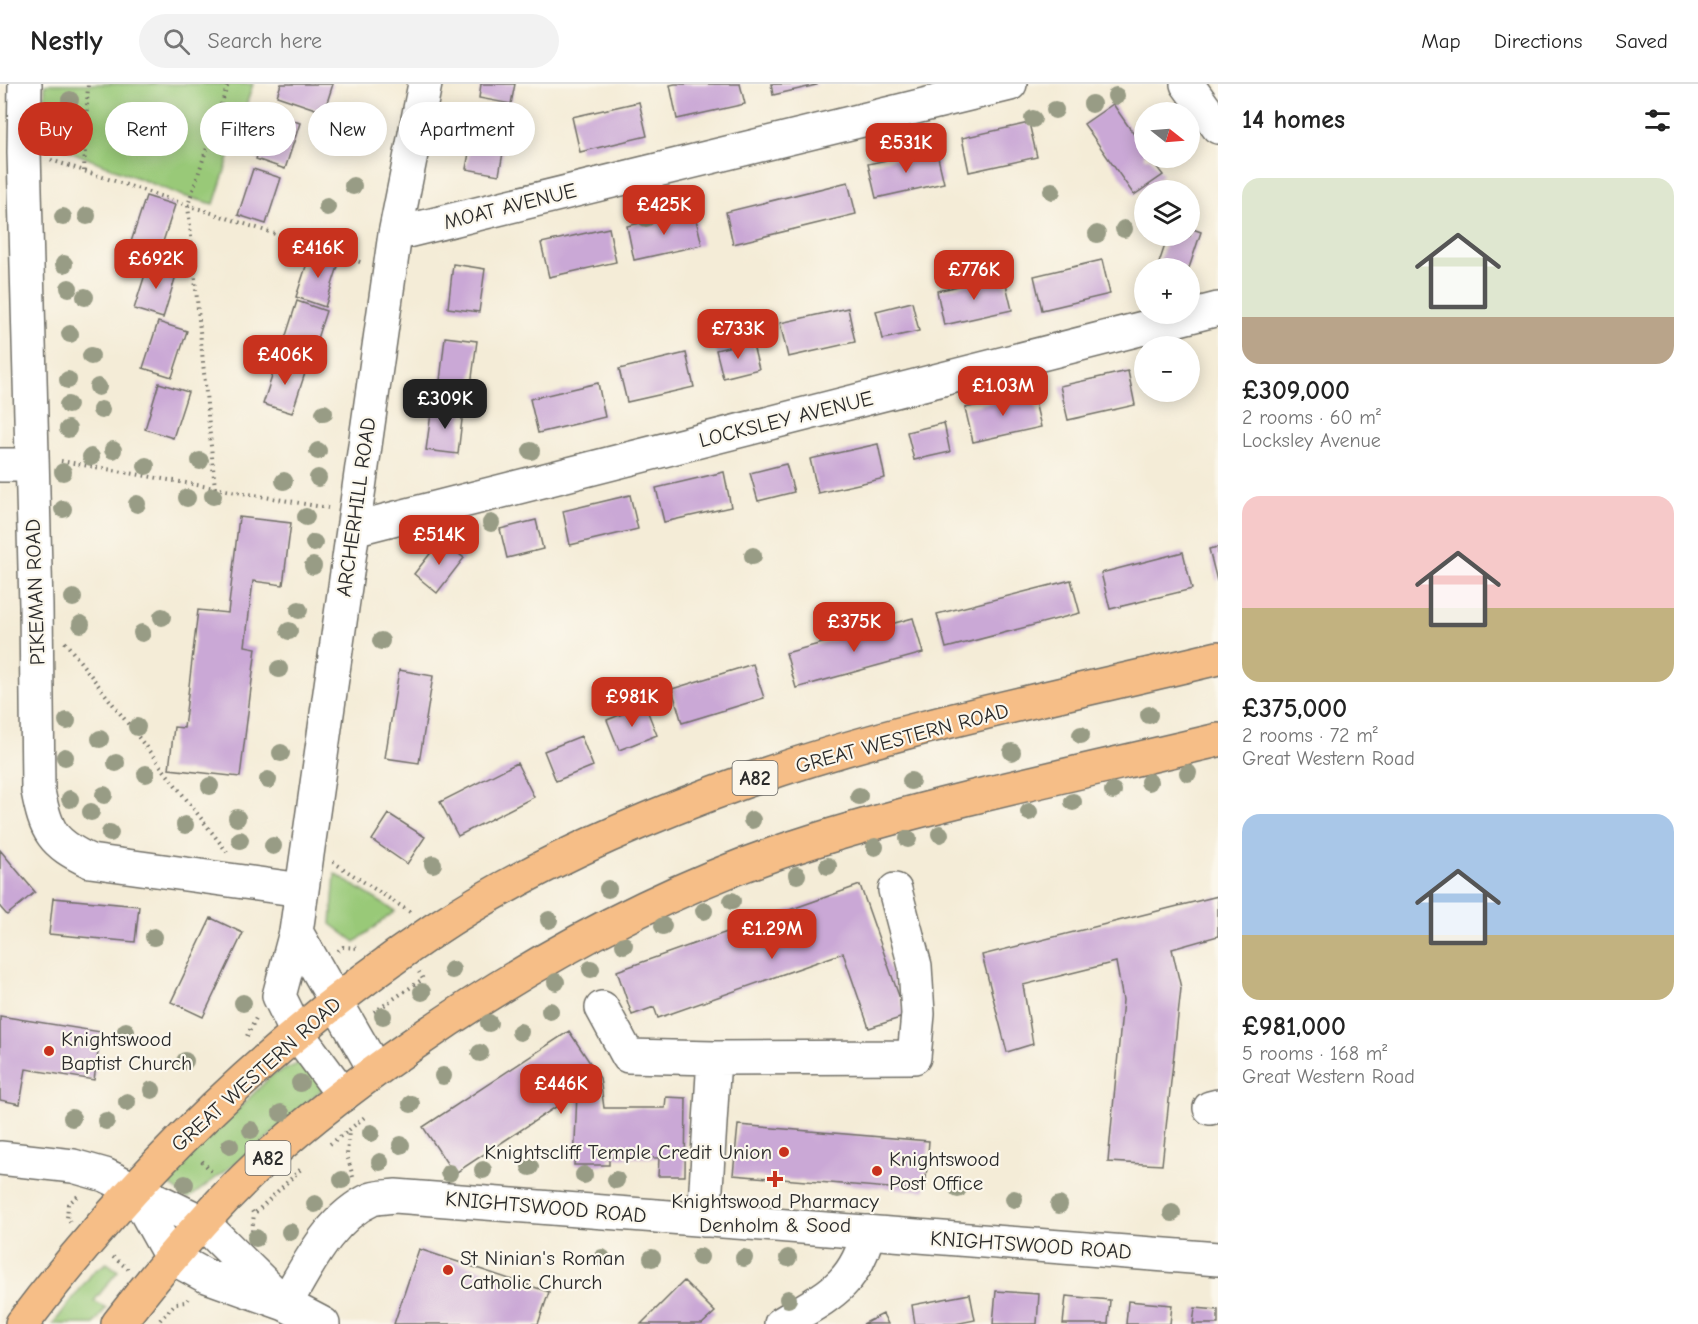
<!DOCTYPE html>
<meta charset="utf-8">
<style>
:root{--surface:#fff;--page:#f2f2f2;--text:#222;--muted:#767676;--line:#e0e0e0;--accent:#c8321e}
body{margin:0;font-family:"Comic Neue",sans-serif;background:var(--page);color:var(--text);height:100vh;display:flex;flex-direction:column;font-size:22px;white-space:nowrap}
*{box-sizing:border-box;margin:0}
p{font-size:20px;color:var(--muted)}
.icon{flex:none;width:33px;height:33px;fill:none;stroke:currentColor;stroke-width:2;stroke-linecap:round;stroke-linejoin:round}
.map{position:relative;flex:1;overflow:hidden}
.side{display:flex;flex-direction:column;background:var(--surface);width:480px}
.side>*{flex:none}
.top-card{position:absolute;left:18px;top:18px;width:570px;height:54px;display:flex;gap:12px}
.needle{width:39px;rotate:107deg}
.fabs{position:absolute;left:1134px;top:18px;display:grid;gap:12px}
.fabs a{display:grid;place-items:center;width:66px;height:66px;border-radius:50%;background:var(--surface);box-shadow:0 3px 15px #0003;font-size:30px}
.price{position:absolute;translate:-50% -51px;padding:0 14px;border-radius:12px;background:var(--accent);color:#fff;font-size:20px;line-height:39px;filter:drop-shadow(0 2px 3px #0008)}
.price::after{content:'';position:absolute;left:50%;top:36px;width:18px;height:14px;margin-left:-9px;background:inherit;clip-path:polygon(0 0,100% 0,50% 100%)}
.price.current{background:#222;color:#fff}
ul{padding:0;list-style:none}
li{display:grid;align-content:center;gap:12px;height:318px;padding:0 24px}
li span{display:grid;place-items:center;height:186px;border-radius:18px;color:#555}
li>.icon{margin-inline-start:auto}
span .icon{width:108px;height:108px;fill:#fffc;stroke-width:1}
li b{font-size:26px}
h2{display:flex;justify-content:space-between;align-items:center;height:72px;padding:0 24px;font-size:26px}
.chip{padding:0 21px;border-radius:27px;background:var(--surface);box-shadow:0 3px 15px #0003;font-size:21px;line-height:54px}
.chip.current{background:var(--accent);color:#fff}
header{display:flex;align-items:center;gap:36px;box-sizing:border-box;height:84px;padding:0 30px;background:var(--surface);border-bottom:2px solid var(--line)}
header strong{font-size:28px}
nav{display:flex;gap:33px;margin-inline-start:auto;font-size:21px}
.search{width:420px;height:54px;background:var(--page);display:flex;align-items:center;gap:15px;box-sizing:border-box;padding:0 21px;border-radius:33px;color:var(--muted);font-size:22px}
main{display:flex;flex:1;min-height:0}
.map>svg:first-child{display:block}
.green{fill:#99c978;stroke:#627a52;stroke-width:1.5}
.building{fill:#caa8d6}
.lines{fill:none;stroke-linecap:round;stroke-linejoin:round}
.minor-casing{stroke:#716f67;stroke-width:36}
.major-casing{stroke:#716f67;stroke-width:36}
.path{stroke:#716f67;stroke-width:4;stroke-dasharray:1.5 4.5;stroke-linecap:butt}
.minor{stroke:#fff;stroke-width:33}
.major{stroke:#f6be87;stroke-width:33}
.tree{fill:#989c85}
.poi-dot{fill:#c8321e;stroke:#fbf7ec;stroke-width:2}
.labels{text-anchor:middle;stroke-width:4.5;stroke-linejoin:round;paint-order:stroke}
.shield{fill:#fbf7ec;stroke:#696865;stroke-width:1.5}
.shield-label{font-size:20px;font-weight:bold;fill:#2b2b2b}
.street-label{font-size:21px;fill:#2b2b2b;stroke:#fbf7ec}
.poi-label{font-size:21px;fill:#2b2b2b;stroke:#fbf7ec;text-anchor:start}
</style>
<header>
<strong>Nestly</strong>
<div class="search"><svg class="icon" aria-label="search" viewBox="0 0 24 24"><circle cx="10" cy="10" r="6"/><path d="M15 15l6 6"/></svg>Search here</div>
<nav><a>Map</a><a>Directions</a><a>Saved</a></nav>
</header>
<main>
<div class="map">
<svg width="1218" height="1240" viewBox="0 0 1218 1240">
<rect width="100%" height="100%" fill="#fbf7ec"/>
<filter id="ink" filterUnits="userSpaceOnUse"><feTurbulence type="fractalNoise" baseFrequency=".0167" numOctaves="2"/><feDisplacementMap in="SourceGraphic" scale="12" xChannelSelector="R" yChannelSelector="G"/><feConvolveMatrix kernelMatrix="1 2 1 2 8 2 1 2 1" color-interpolation-filters="sRGB"/></filter>
<filter id="wash" filterUnits="userSpaceOnUse"><feTurbulence type="fractalNoise" baseFrequency=".008" numOctaves="4" result="noise"/><feDisplacementMap in="SourceGraphic" scale="24" xChannelSelector="R" yChannelSelector="G"/><feGaussianBlur stdDeviation="1.35" result="paint"/><feColorMatrix in="noise" values="0 0 0 0 0 0 0 0 0 0 0 0 0 0 0 0 0 1.4 0 .05"/><feComposite in="paint" operator="in"/></filter>
<g filter="url(#wash)">
<rect width="100%" height="100%" fill="#f4ecd7"/>
<path class="green" d="M 45,0 L 253,0 L 214,120 L 183,112 L 46,58 Z
M 335,790 L 395,827 L 355,858 L 331,840 Z
M 307,976 L 327,1001 L 258,1062 L 188,1115 L 166,1098 L 272,991 Z
M 107,1179 L 118,1187 L 94,1217 L 106,1224 L 94,1240 L 53,1240 L 94,1187 Z"/>
<g id="blocks">
<path class="building" d="M 281,0 L 333,0 L 324,28 L 277,12 Z
M 481,0 L 515,0 L 511,20 L 479,14 Z
M 675,0 L 740,0 L 745,20 L 677,35 L 670,1 Z
M 771,0 L 817,0 L 817,1 L 773,11 Z
M 639,18 L 647,52 L 580,68 L 572,33 Z
M 1113,20 L 1144,65 L 1144,74 L 1150,74 L 1163,91 L 1134,111 L 1084,40 Z
M 271,29 L 300,39 L 285,85 L 256,75 Z
M 1029,39 L 1037,73 L 969,88 L 962,54 Z
M 474,42 L 507,47 L 499,91 L 466,85 Z
M 936,65 L 944,99 L 876,114 L 868,80 Z
M 253,85 L 281,94 L 266,140 L 238,131 Z
M 848,98 L 856,130 L 733,160 L 726,128 Z
M 146,112 L 175,121 L 160,167 L 131,158 Z
M 694,127 L 702,161 L 634,176 L 627,142 Z
M 609,144 L 616,178 L 549,193 L 541,159 Z
M 1190,144 L 1201,148 L 1189,184 L 1177,184 L 1159,179 L 1168,152 L 1190,152 Z
M 311,167 L 340,176 L 325,223 L 296,213 Z
M 1102,176 L 1110,210 L 1042,226 L 1034,192 Z
M 149,178 L 177,188 L 163,234 L 134,225 Z
M 453,180 L 485,185 L 479,228 L 448,224 Z
M 1004,192 L 1012,226 L 944,241 L 937,207 Z
M 297,217 L 326,227 L 311,273 L 282,264 Z
M 912,218 L 919,247 L 883,255 L 876,227 Z
M 848,224 L 855,258 L 788,273 L 780,239 Z
M 158,238 L 187,247 L 172,293 L 143,284 Z
M 445,253 L 477,257 L 471,301 L 440,297 Z
M 752,257 L 759,285 L 723,294 L 716,266 Z
M 686,269 L 694,303 L 627,318 L 619,285 Z
M 278,274 L 307,283 L 292,329 L 263,320 Z
M 1128,287 L 1135,321 L 1068,336 L 1060,302 Z
M 159,299 L 188,308 L 173,354 L 145,345 Z
M 598,299 L 605,333 L 538,349 L 530,315 Z
M 1033,309 L 1041,343 L 973,358 L 965,324 Z
M 432,322 L 463,327 L 458,370 L 426,366 Z
M 944,339 L 950,368 L 914,376 L 907,348 Z
M 878,360 L 885,394 L 818,409 L 810,375 Z
M 786,380 L 794,408 L 758,417 L 750,389 Z
M 724,388 L 731,423 L 664,438 L 656,404 Z
M 630,411 L 638,445 L 570,461 L 563,427 Z
M 239,433 L 291,439 L 283,501 L 253,497 L 245,562 L 256,564 L 240,693 L 169,685 L 174,643 L 184,644 L 198,526 L 228,529 Z
M 536,436 L 543,465 L 507,474 L 500,445 Z
M 441,456 L 464,474 L 437,509 L 414,490 Z
M 1218,463 L 1218,497 L 1217,497 L 1209,465 Z
M 1183,468 L 1192,505 L 1110,525 L 1101,489 Z
M 1071,496 L 1080,529 L 946,564 L 937,530 Z
M 913,534 L 923,569 L 796,604 L 786,569 Z
M 753,580 L 764,614 L 682,639 L 672,605 Z
M 399,586 L 433,592 L 419,679 L 385,674 Z
M 645,621 L 657,651 L 619,666 L 607,636 Z
M 581,652 L 593,682 L 556,697 L 544,667 Z
M 517,679 L 534,713 L 458,752 L 440,718 Z
M 389,730 L 425,753 L 407,780 L 372,756 Z
M 0,766 L 35,808 L 7,831 L 0,823 Z
M 860,801 L 906,932 L 869,944 L 843,869 L 658,934 L 654,923 L 632,931 L 617,887 Z
M 1218,812 L 1218,852 L 1172,865 L 1181,904 L 1162,1081 L 1108,1078 L 1123,916 L 1116,878 L 1023,901 L 1033,960 L 1007,968 L 982,871 Z
M 53,814 L 139,822 L 135,858 L 49,850 Z
M 211,834 L 243,849 L 203,933 L 171,918 Z
M 0,932 L 101,948 L 94,996 L 26,985 L 20,1020 L 0,1016 Z
M 569,947 L 600,994 L 604,1024 L 665,1024 L 666,1013 L 686,1014 L 685,1092 L 658,1092 L 659,1074 L 609,1073 L 609,1081 L 574,1081 L 577,1009 L 454,1090 L 423,1043 Z
M 738,1041 L 929,1057 L 925,1107 L 733,1091 Z
M 419,1165 L 549,1208 L 538,1240 L 394,1240 Z
M 684,1197 L 715,1228 L 702,1240 L 641,1240 Z
M 996,1207 L 1039,1210 L 1037,1240 L 993,1240 Z
M 970,1210 L 975,1236 L 955,1240 L 915,1240 L 912,1221 Z
M 1066,1212 L 1110,1216 L 1108,1240 L 1063,1240 Z
M 1128,1217 L 1172,1221 L 1170,1240 L 1126,1240 Z
M 1195,1224 L 1218,1226 L 1218,1240 L 1193,1240 Z
M 883,1230 L 888,1240 L 863,1240 Z"/>
</g>
</g>
<g filter="url(#ink)">
<use href="#blocks" fill-opacity="0" stroke="#716f67" stroke-width="1.5"/>
<g class="lines">
<g class="minor-casing">
<path id="minor" d="M 25,0 L 24,68 L 36,522 L 38,707 C 46,748 52,759 90,777 L 302,806
M 1187,0 L 1218,43
M 395,150 L 1010,0
M 0,381 L 31,381
M 353,445 L 1218,225
M 296,848 L 375,986
M 602,924 L 628,972 L 714,974
M 343,1011 L 297,949 L 279,912 L 296,848 L 395,150 L 425,0
M 1210,1024 L 1218,1022
M 0,1074 L 73,1082 L 105,1091 L 202,1138 L 285,1220
M 133,1105 L 171,1173 L 204,1191 L 285,1220 L 323,1240
M 704,1136 L 714,974 L 914,973 L 918,930 L 915,882 L 895,806
M 285,1220 C 307,1183 330,1133 372,1115 C 379,1113 388,1113 395,1112 L 1218,1175
M 781,1240 C 825,1213 855,1203 868,1148"/>
</g>
<g class="major-casing">
<path id="major" d="M 22,1240 C 137,1088 275,953 434,846 C 527,784 640,735 746,697 C 899,643 1061,612 1218,574
M 118,1240 C 157,1189 198,1140 244,1095 C 294,1046 351,1003 409,963 C 533,876 668,802 813,757 C 946,716 1083,688 1218,656"/>
</g>
<path class="path" d="M 51,76 L 363,179
M 84,87 L 88,0
M 61,377 L 328,424
M 215,404 L 188,121 L 228,0
M 65,558 L 227,768
M 333,778 L 410,828
M 338,867 L 343,863 L 359,864
M 374,928 L 423,895 L 419,888
M 247,952 L 257,932
M 330,1060 L 349,1046
M 202,1077 L 212,1088
M 353,1093 L 347,1071 L 349,1046 L 367,1031
M 252,1127 L 254,1130 L 302,1084
M 70,1138 L 67,1135 L 68,1120 L 78,1112
M 252,1147 L 254,1130
M 113,1173 L 128,1185
M 160,1236 L 176,1219 L 186,1218 L 188,1215"/>
<use href="#minor" class="minor"/>
<use href="#major" class="major"/>
</g>
<g class="tree">
<circle cx="1116" cy="12" r="9"/>
<circle cx="70" cy="16" r="9"/>
<circle cx="1092" cy="20" r="9"/>
<circle cx="1055" cy="26" r="9"/>
<circle cx="167" cy="30" r="9"/>
<circle cx="1033" cy="35" r="9"/>
<circle cx="140" cy="43" r="9"/>
<circle cx="61" cy="58" r="9"/>
<circle cx="353" cy="102" r="9"/>
<circle cx="1052" cy="107" r="9"/>
<circle cx="327" cy="123" r="9"/>
<circle cx="87" cy="132" r="9"/>
<circle cx="63" cy="133" r="9"/>
<circle cx="646" cy="134" r="9"/>
<circle cx="1124" cy="145" r="9"/>
<circle cx="1097" cy="150" r="9"/>
<circle cx="64" cy="180" r="9"/>
<circle cx="69" cy="204" r="9"/>
<circle cx="85" cy="213" r="9"/>
<circle cx="70" cy="250" r="9"/>
<circle cx="91" cy="272" r="9"/>
<circle cx="68" cy="296" r="9"/>
<circle cx="98" cy="303" r="9"/>
<circle cx="68" cy="321" r="9"/>
<circle cx="101" cy="326" r="9"/>
<circle cx="324" cy="329" r="9"/>
<circle cx="68" cy="345" r="9"/>
<circle cx="113" cy="366" r="9"/>
<circle cx="318" cy="367" r="9"/>
<circle cx="531" cy="367" r="9"/>
<circle cx="91" cy="373" r="9"/>
<circle cx="200" cy="377" r="9"/>
<circle cx="146" cy="382" r="9"/>
<circle cx="63" cy="388" r="9"/>
<circle cx="318" cy="394" r="9"/>
<circle cx="284" cy="397" r="9"/>
<circle cx="213" cy="412" r="9"/>
<circle cx="187" cy="414" r="9"/>
<circle cx="137" cy="420" r="9"/>
<circle cx="63" cy="425" r="9"/>
<circle cx="306" cy="433" r="9"/>
<circle cx="491" cy="439" r="9"/>
<circle cx="314" cy="459" r="9"/>
<circle cx="753" cy="472" r="9"/>
<circle cx="313" cy="482" r="9"/>
<circle cx="73" cy="514" r="9"/>
<circle cx="299" cy="526" r="9"/>
<circle cx="162" cy="533" r="9"/>
<circle cx="81" cy="540" r="9"/>
<circle cx="289" cy="547" r="9"/>
<circle cx="142" cy="549" r="9"/>
<circle cx="381" cy="557" r="9"/>
<circle cx="279" cy="585" r="9"/>
<circle cx="1149" cy="631" r="9"/>
<circle cx="67" cy="637" r="9"/>
<circle cx="137" cy="643" r="9"/>
<circle cx="1081" cy="651" r="9"/>
<circle cx="100" cy="655" r="9"/>
<circle cx="1012" cy="668" r="9"/>
<circle cx="281" cy="669" r="9"/>
<circle cx="65" cy="673" r="9"/>
<circle cx="116" cy="679" r="9"/>
<circle cx="1188" cy="689" r="9"/>
<circle cx="146" cy="690" r="9"/>
<circle cx="268" cy="696" r="9"/>
<circle cx="911" cy="697" r="9"/>
<circle cx="1149" cy="698" r="9"/>
<circle cx="210" cy="702" r="9"/>
<circle cx="1113" cy="707" r="9"/>
<circle cx="104" cy="711" r="9"/>
<circle cx="859" cy="712" r="9"/>
<circle cx="70" cy="715" r="9"/>
<circle cx="1073" cy="718" r="9"/>
<circle cx="91" cy="728" r="9"/>
<circle cx="1029" cy="728" r="9"/>
<circle cx="237" cy="734" r="9"/>
<circle cx="752" cy="736" r="9"/>
<circle cx="185" cy="741" r="9"/>
<circle cx="110" cy="749" r="9"/>
<circle cx="940" cy="750" r="9"/>
<circle cx="908" cy="755" r="9"/>
<circle cx="240" cy="756" r="9"/>
<circle cx="273" cy="762" r="9"/>
<circle cx="875" cy="763" r="9"/>
<circle cx="433" cy="780" r="9"/>
<circle cx="828" cy="782" r="9"/>
<circle cx="797" cy="791" r="9"/>
<circle cx="608" cy="805" r="9"/>
<circle cx="732" cy="817" r="9"/>
<circle cx="704" cy="827" r="9"/>
<circle cx="549" cy="836" r="9"/>
<circle cx="663" cy="842" r="9"/>
<circle cx="154" cy="853" r="9"/>
<circle cx="624" cy="861" r="9"/>
<circle cx="591" cy="885" r="9"/>
<circle cx="452" cy="886" r="9"/>
<circle cx="556" cy="898" r="9"/>
<circle cx="422" cy="908" r="9"/>
<circle cx="243" cy="919" r="9"/>
<circle cx="550" cy="927" r="9"/>
<circle cx="383" cy="932" r="9"/>
<circle cx="489" cy="939" r="9"/>
<circle cx="126" cy="947" r="9"/>
<circle cx="520" cy="948" r="9"/>
<circle cx="480" cy="969" r="9"/>
<circle cx="185" cy="977" r="9"/>
<circle cx="443" cy="992" r="9"/>
<circle cx="300" cy="999" r="9"/>
<circle cx="152" cy="1006" r="9"/>
<circle cx="127" cy="1018" r="9"/>
<circle cx="411" cy="1020" r="9"/>
<circle cx="281" cy="1029" r="9"/>
<circle cx="72" cy="1034" r="9"/>
<circle cx="106" cy="1037" r="9"/>
<circle cx="251" cy="1046" r="9"/>
<circle cx="371" cy="1049" r="9"/>
<circle cx="401" cy="1061" r="9"/>
<circle cx="230" cy="1062" r="9"/>
<circle cx="380" cy="1078" r="9"/>
<circle cx="530" cy="1083" r="9"/>
<circle cx="483" cy="1086" r="9"/>
<circle cx="449" cy="1089" r="9"/>
<circle cx="584" cy="1091" r="9"/>
<circle cx="342" cy="1096" r="9"/>
<circle cx="616" cy="1096" r="9"/>
<circle cx="185" cy="1100" r="9"/>
<circle cx="958" cy="1105" r="9"/>
<circle cx="1014" cy="1115" r="9"/>
<circle cx="315" cy="1120" r="9"/>
<circle cx="1059" cy="1121" r="9"/>
<circle cx="1172" cy="1129" r="9"/>
<circle cx="290" cy="1148" r="9"/>
<circle cx="256" cy="1154" r="9"/>
<circle cx="700" cy="1173" r="9"/>
<circle cx="602" cy="1174" r="9"/>
<circle cx="652" cy="1174" r="9"/>
<circle cx="744" cy="1174" r="9"/>
<circle cx="788" cy="1174" r="9"/>
<circle cx="788" cy="1215" r="9"/>
</g>
</g>
<g class="poi-dot">
<circle cx="49" cy="967" r="6"/>
<circle cx="784" cy="1068" r="6"/>
<circle cx="877" cy="1087" r="6"/>
<path d="M772 1086h6v6h6v6h-6v6h-6v-6h-6v-6h6z"/>
<circle cx="448" cy="1186" r="6"/>
</g>
<g class="labels">
<g class="shield">
<rect x="732.5" y="677" width="45" height="34" rx="4.5"/>
<rect x="245.5" y="1057" width="45" height="34" rx="4.5"/>
</g>
<g class="shield-label">
<text x="755" y="701">A82</text>
<text x="268" y="1081">A82</text>
</g>
<g class="street-label">
<text transform="translate(510 122) rotate(-14)" y="7">MOAT AVENUE</text>
<text transform="translate(786 335) rotate(-14)" y="7">LOCKSLEY AVENUE</text>
<text transform="translate(356 423) rotate(-82)" y="7">ARCHERHILL ROAD</text>
<text transform="translate(35 508) rotate(-92)" y="7">PIKEMAN ROAD</text>
<text transform="translate(902 654) rotate(-15)" y="7">GREAT WESTERN ROAD</text>
<text transform="translate(256 990) rotate(-42)" y="7">GREAT WESTERN ROAD</text>
<text transform="translate(546 1123) rotate(5)" y="7">KNIGHTSWOOD ROAD</text>
<text transform="translate(1031 1161) rotate(4)" y="7">KNIGHTSWOOD ROAD</text>
</g>
<g class="poi-label">
<text x="61" y="962">Knightswood<tspan x="61" dy="24">Baptist Church</tspan></text>
<text x="772" y="1075" text-anchor="end">Knightscliff Temple Credit Union</text>
<text x="889" y="1082">Knightswood<tspan x="889" dy="24">Post Office</tspan></text>
<text x="775" y="1124" text-anchor="middle">Knightswood Pharmacy<tspan x="775" dy="24">Denholm &amp; Sood</tspan></text>
<text x="460" y="1181">St Ninian's Roman<tspan x="460" dy="24">Catholic Church</tspan></text>
</g>
</g>
</svg>
<div class="fabs">
<a><svg class="needle" viewBox="-14 -14 28 28"><path d="M0-13l5 13h-10z" fill="#e53935"/><path d="M0 13l5-13h-10z" fill="#767676"/></svg></a>
<a><svg class="icon" aria-label="layers" viewBox="0 0 24 24"><path d="M12 4l9 5-9 5-9-5zM3 14l9 5 9-5"/></svg></a>
<a>+</a>
<a>−</a>
</div>
<b class="price" style="left:906px;top:90px">£531K</b>
<b class="price" style="left:664px;top:152px">£425K</b>
<b class="price" style="left:318px;top:195px">£416K</b>
<b class="price" style="left:156px;top:206px">£692K</b>
<b class="price" style="left:974px;top:217px">£776K</b>
<b class="price" style="left:738px;top:276px">£733K</b>
<b class="price" style="left:285px;top:302px">£406K</b>
<b class="price" style="left:1003px;top:333px">£1.03M</b>
<b class="price current" style="left:445px;top:346px">£309K</b>
<b class="price" style="left:439px;top:482px">£514K</b>
<b class="price" style="left:854px;top:569px">£375K</b>
<b class="price" style="left:632px;top:644px">£981K</b>
<b class="price" style="left:772px;top:876px">£1.29M</b>
<b class="price" style="left:561px;top:1031px">£446K</b>
<div class="top-card">
<a class="chip current">Buy</a>
<a class="chip">Rent</a>
<a class="chip">Filters</a>
<a class="chip">New</a>
<a class="chip">Apartment</a>
</div>
</div>
<section class="side">
<h2>14 homes<svg class="icon" aria-label="filters" viewBox="0 0 24 24"><path d="M4 7h16M4 17h16"/><circle cx="9" cy="7" r="2"/><circle cx="15" cy="17" r="2"/></svg></h2>
<ul>
<li><span style="background:linear-gradient(#dfe7d0 75%,#b9a48a 0)"><svg class="icon" aria-label="home" viewBox="0 0 24 24"><path d="M3 11l9-7 9 7M6 9v11h12V9"/></svg></span><div><b>£309,000</b><p>2 rooms · 60 m²</p><p>Locksley Avenue</p></div></li>
<li><span style="background:linear-gradient(#f6c9c9 60%,#c2b280 0)"><svg class="icon" aria-label="home" viewBox="0 0 24 24"><path d="M3 11l9-7 9 7M6 9v11h12V9"/></svg></span><div><b>£375,000</b><p>2 rooms · 72 m²</p><p>Great Western Road</p></div></li>
<li><span style="background:linear-gradient(#a9c7e8 65%,#c2b280 0)"><svg class="icon" aria-label="home" viewBox="0 0 24 24"><path d="M3 11l9-7 9 7M6 9v11h12V9"/></svg></span><div><b>£981,000</b><p>5 rooms · 168 m²</p><p>Great Western Road</p></div></li>
</ul>
</section>
</main>
